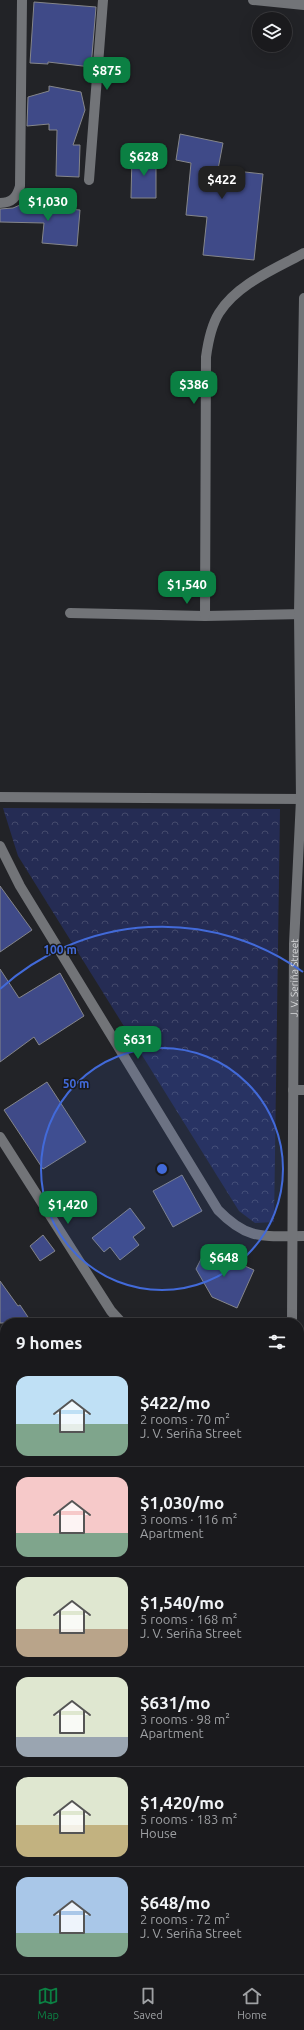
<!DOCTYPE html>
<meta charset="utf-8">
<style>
:root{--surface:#1a1a1d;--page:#232326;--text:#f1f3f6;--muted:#9fa1a4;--line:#38383b;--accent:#0b8043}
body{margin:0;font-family:Ubuntu,sans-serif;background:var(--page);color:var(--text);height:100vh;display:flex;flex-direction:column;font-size:15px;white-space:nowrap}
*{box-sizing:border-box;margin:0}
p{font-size:13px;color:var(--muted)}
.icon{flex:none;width:22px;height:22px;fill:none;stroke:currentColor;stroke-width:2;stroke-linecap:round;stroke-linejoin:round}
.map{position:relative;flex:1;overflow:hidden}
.details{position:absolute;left:0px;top:1318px;width:304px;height:656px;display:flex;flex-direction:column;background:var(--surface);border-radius:16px 16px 0 0;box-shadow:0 4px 16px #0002,0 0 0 1px var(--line)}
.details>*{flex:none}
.tools{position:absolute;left:252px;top:12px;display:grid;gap:8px}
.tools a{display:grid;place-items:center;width:40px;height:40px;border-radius:50%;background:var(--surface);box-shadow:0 4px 16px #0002,0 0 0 1px var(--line);font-size:20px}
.price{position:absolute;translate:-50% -34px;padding:0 9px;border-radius:8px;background:var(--accent);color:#fff;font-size:13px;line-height:26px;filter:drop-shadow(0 1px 2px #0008)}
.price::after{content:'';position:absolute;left:50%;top:24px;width:12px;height:9px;margin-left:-6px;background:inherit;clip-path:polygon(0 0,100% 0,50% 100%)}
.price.selected{background:#222;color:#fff}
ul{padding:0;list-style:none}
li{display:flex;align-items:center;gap:12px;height:100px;padding:0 16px}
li+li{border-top:1px solid var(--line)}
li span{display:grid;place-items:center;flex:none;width:112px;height:80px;border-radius:12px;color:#555}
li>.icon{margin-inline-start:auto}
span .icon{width:48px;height:48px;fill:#fffc;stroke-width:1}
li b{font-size:17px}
h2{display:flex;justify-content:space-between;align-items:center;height:48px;padding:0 16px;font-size:17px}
.dock{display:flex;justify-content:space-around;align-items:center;height:56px;border-top:1px solid var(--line);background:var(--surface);font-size:11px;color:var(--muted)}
.dock a{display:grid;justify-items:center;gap:2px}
.dock .selected{color:var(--accent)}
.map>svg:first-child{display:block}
.park{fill:url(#park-crowns)}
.building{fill:#3f4a88;stroke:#85868a}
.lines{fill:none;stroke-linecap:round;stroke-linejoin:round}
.minor{stroke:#727478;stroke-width:10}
.secondary{stroke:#727478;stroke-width:10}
.ring{fill:none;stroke:#426ad9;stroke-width:2}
.labels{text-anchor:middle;stroke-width:3;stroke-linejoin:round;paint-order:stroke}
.street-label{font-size:10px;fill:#d8d9db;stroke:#191a1d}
.centre{fill:#426ad9;stroke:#191a1d;stroke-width:2}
.ring-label{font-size:12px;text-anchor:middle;font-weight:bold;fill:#426ad9;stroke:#191a1d;stroke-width:3;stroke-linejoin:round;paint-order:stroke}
</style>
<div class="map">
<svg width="304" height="1974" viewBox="0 0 304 1974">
<defs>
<pattern id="park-crowns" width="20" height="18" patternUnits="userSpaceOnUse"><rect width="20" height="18" fill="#252c54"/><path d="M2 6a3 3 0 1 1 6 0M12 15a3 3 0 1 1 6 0" fill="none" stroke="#444a6c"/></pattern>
</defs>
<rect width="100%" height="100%" fill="#222327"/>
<path class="park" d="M 3,808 L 280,809 L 274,1222 L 255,1223 L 239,1211 L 18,856 Z"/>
<path class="building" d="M 34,2 L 96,7 L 91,67 L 48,62 L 48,64 L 30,63 Z
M 49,86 L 81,92 L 85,110 L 73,145 L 80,145 L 79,177 L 56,176 L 57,130 L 49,130 L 49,124 L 27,126 L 28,97 L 49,91 Z
M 180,134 L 223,143 L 214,190 L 236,171 L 263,174 L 254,260 L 203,255 L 207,217 L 186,215 L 191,163 L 176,160 Z
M 132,155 L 156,155 L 156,198 L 131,198 Z
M 20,205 L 80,210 L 77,246 L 42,243 L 44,223 L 0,222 L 0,209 L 13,208 Z
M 0,886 L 32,930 L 0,952 Z
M 0,969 L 19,998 L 60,973 L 84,1016 L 39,1045 L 34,1037 L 0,1062 Z
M 47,1082 L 86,1142 L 43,1169 L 4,1110 Z
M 182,1175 L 202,1211 L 173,1227 L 153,1191 Z
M 130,1208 L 145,1228 L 133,1237 L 139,1245 L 120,1260 L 110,1247 L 104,1252 L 92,1238 Z
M 43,1235 L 55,1251 L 40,1261 L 30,1246 Z
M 206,1249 L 254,1270 L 237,1308 L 212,1297 L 196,1269 Z
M 0,1281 L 18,1306 L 20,1305 L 32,1323 L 0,1323 Z"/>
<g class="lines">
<g class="minor">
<path d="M 89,180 L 103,0"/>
<path d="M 0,203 C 12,203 17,197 20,186 L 22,0"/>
<path d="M 70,613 L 205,616 L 304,614"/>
<path d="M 205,616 L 206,357 C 208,342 211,326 219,313 C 237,284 275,269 304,253"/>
<path d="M 0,797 L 304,799"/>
<path d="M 0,846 L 20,886 L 218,1210 C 248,1241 264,1236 304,1236"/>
<path d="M 293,1090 L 304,1090"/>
<path d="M 0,1137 L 111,1311 L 122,1323"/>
<path id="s1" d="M 292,1323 L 294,944 L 301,799 L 299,614 L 304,298"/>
<path d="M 299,1384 L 304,1384"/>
<path d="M 0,1946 L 5,1952"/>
<path d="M 19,1969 L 23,1974"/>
</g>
<path class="secondary" d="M 253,0 L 304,5"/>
</g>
<circle cx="162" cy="1169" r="121" fill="#426ad9" fill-opacity=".12"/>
<g class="ring">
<circle cx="162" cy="1169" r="121"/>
<path d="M0 989A242 242 0 0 1 303 972"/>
</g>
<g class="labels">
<g class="street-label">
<text dy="4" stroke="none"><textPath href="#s1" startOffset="345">J. V. Seriña Street</textPath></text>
</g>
</g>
<circle cx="162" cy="1169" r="6" class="centre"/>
<g class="ring-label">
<text x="60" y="954">100 m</text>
<text x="76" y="1088">50 m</text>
</g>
</svg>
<div class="tools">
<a><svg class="icon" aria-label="layers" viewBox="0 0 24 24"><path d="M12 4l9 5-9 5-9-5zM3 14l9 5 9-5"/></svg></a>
</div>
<b class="price" style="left:107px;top:91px">$875</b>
<b class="price" style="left:144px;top:177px">$628</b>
<b class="price selected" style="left:222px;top:200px">$422</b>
<b class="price" style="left:48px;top:222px">$1,030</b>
<b class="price" style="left:194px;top:405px">$386</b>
<b class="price" style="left:187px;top:605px">$1,540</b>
<b class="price" style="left:138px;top:1060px">$631</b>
<b class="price" style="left:68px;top:1225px">$1,420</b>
<b class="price" style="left:224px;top:1278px">$648</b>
<section class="details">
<h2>9 homes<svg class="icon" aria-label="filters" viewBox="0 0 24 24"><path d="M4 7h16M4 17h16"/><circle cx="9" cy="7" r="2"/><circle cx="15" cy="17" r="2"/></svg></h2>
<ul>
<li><span style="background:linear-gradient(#bfe0f5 60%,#7fa58c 0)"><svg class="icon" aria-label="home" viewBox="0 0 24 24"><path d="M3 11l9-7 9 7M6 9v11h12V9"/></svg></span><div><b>$422/mo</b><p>2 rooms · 70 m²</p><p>J. V. Seriña Street</p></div></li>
<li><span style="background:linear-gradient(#f6c9c9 70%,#7fa58c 0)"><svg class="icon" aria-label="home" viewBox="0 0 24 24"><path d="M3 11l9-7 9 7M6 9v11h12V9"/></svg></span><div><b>$1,030/mo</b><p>3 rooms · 116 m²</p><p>Apartment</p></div></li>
<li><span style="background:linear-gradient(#dfe7d0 65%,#b9a48a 0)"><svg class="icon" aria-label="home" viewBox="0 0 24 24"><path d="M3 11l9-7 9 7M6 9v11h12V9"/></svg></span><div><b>$1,540/mo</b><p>5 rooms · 168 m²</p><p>J. V. Seriña Street</p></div></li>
<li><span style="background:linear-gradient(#dfe7d0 75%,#9aa5b1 0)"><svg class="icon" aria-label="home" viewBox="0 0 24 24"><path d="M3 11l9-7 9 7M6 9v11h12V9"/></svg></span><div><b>$631/mo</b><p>3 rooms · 98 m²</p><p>Apartment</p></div></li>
<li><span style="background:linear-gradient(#dfe7d0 60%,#c2b280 0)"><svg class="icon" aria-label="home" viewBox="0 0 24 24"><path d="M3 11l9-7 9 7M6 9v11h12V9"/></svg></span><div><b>$1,420/mo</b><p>5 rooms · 183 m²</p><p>House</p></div></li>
<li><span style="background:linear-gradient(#a9c7e8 70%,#7fa58c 0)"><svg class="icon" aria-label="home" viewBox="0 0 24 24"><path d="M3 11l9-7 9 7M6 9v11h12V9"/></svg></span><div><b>$648/mo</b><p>2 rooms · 72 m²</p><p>J. V. Seriña Street</p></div></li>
</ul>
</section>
</div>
<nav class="dock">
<a class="selected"><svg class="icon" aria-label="map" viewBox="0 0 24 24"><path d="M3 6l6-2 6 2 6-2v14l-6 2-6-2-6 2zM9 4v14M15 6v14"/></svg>Map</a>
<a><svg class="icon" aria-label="saved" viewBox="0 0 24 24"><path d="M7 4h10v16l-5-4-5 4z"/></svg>Saved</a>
<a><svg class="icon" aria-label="home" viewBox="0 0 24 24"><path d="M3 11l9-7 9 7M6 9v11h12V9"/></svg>Home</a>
</nav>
